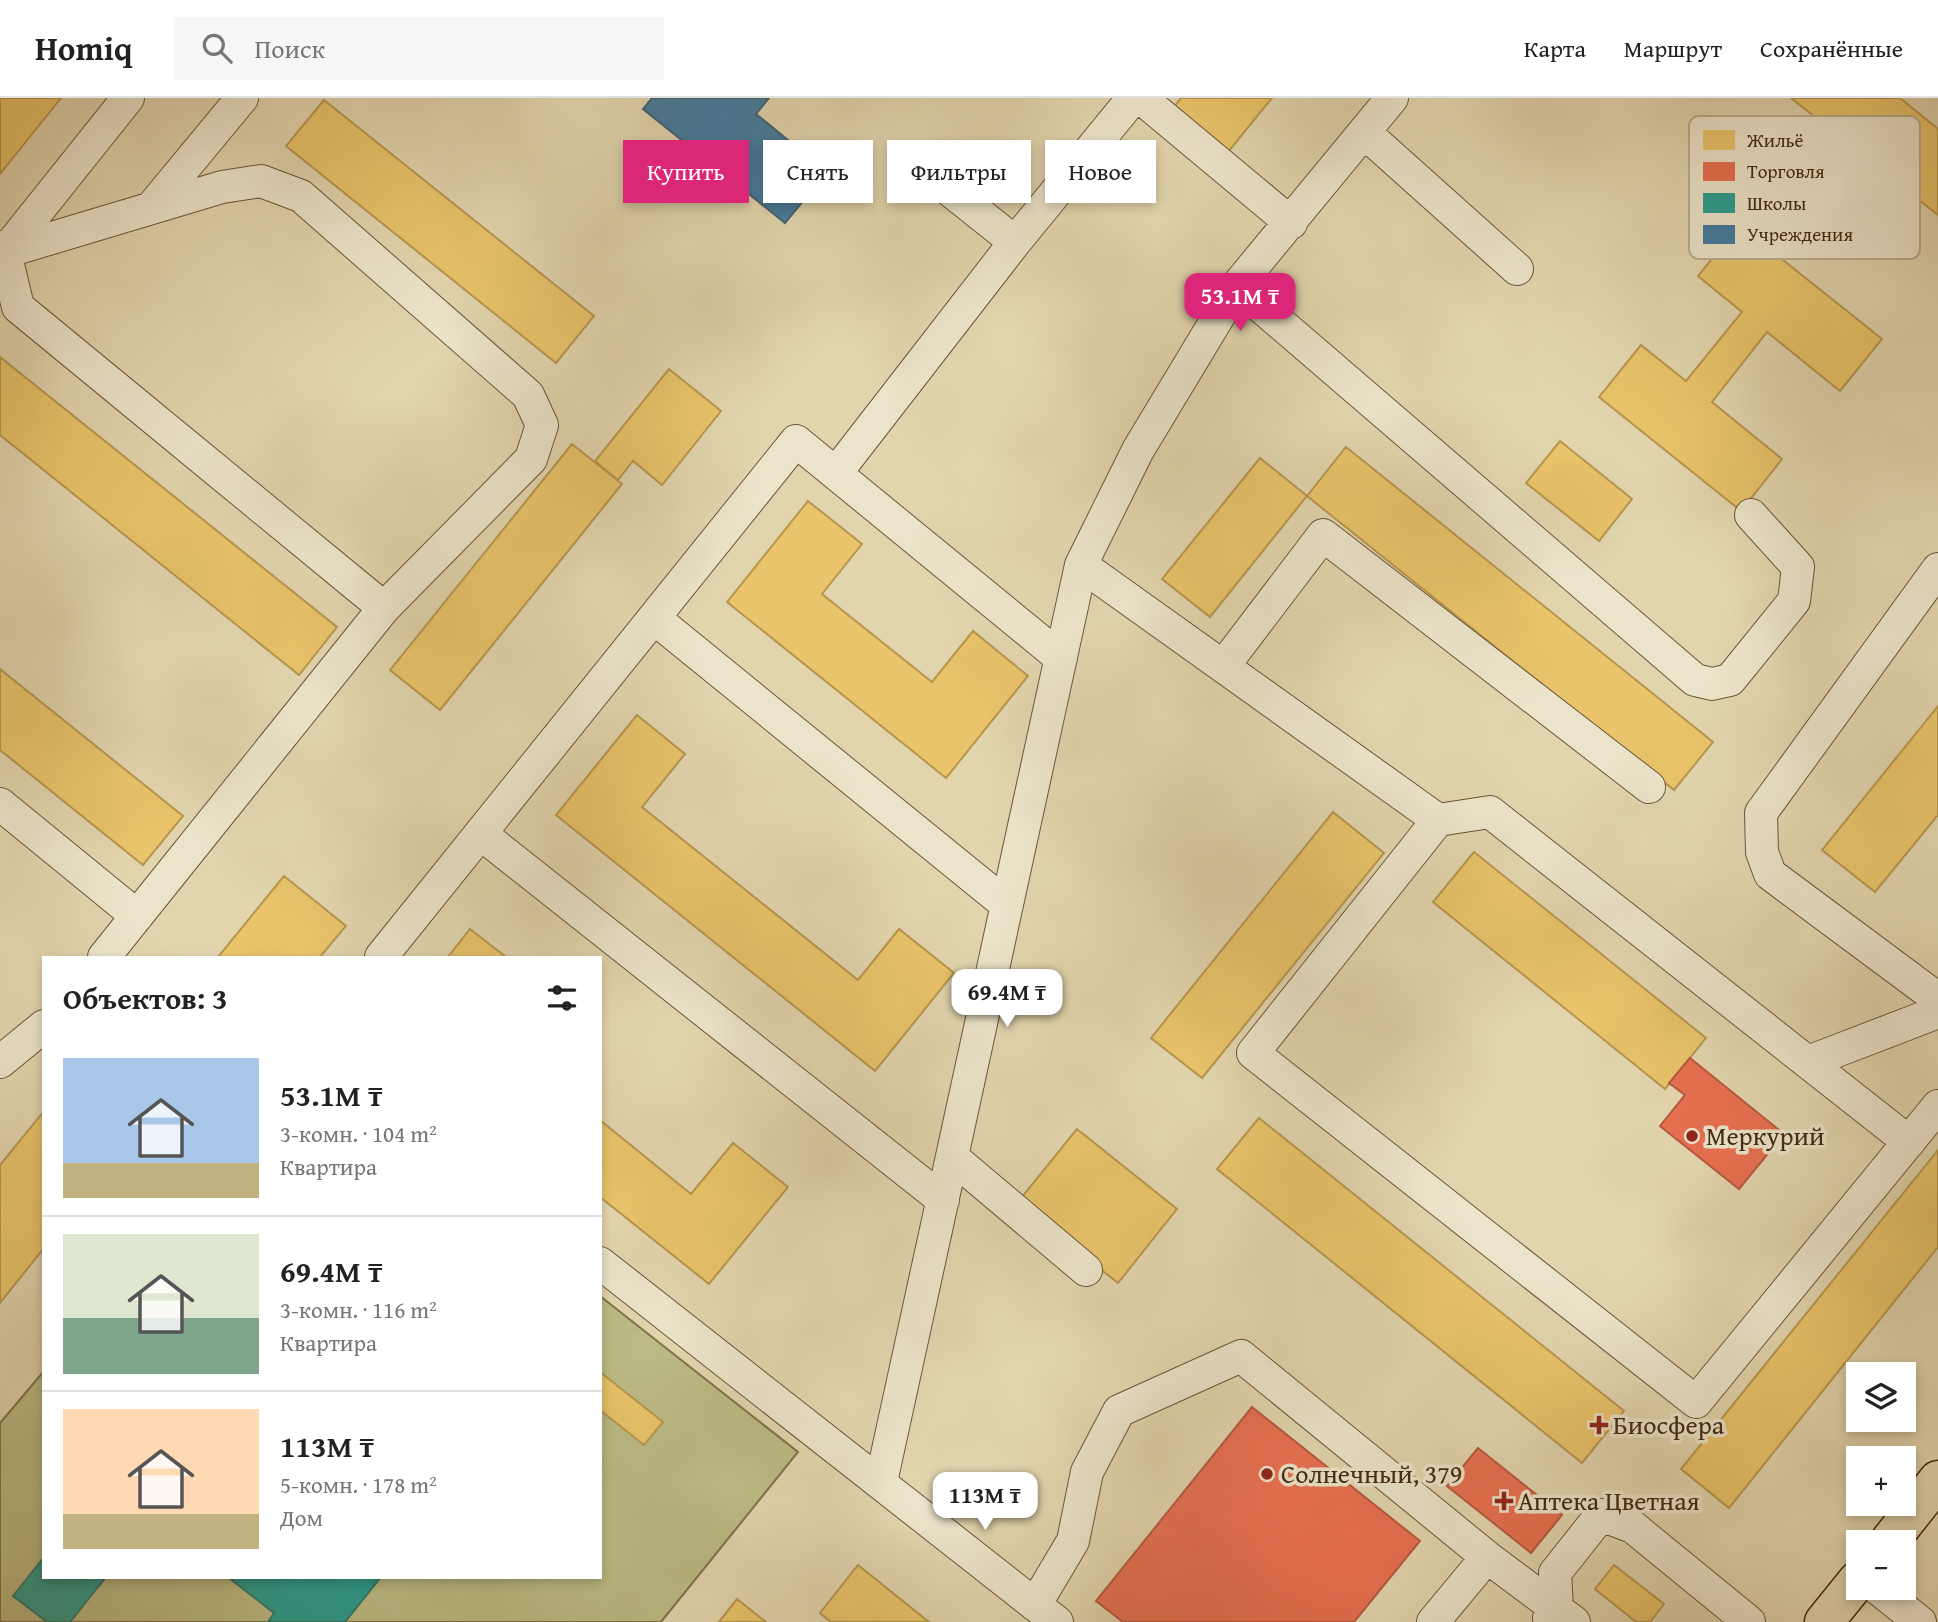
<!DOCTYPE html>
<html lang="ru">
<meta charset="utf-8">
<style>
:root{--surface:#fff;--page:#f6f6f6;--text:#222;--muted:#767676;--line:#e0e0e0;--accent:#db2777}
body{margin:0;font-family:"Gentium Book Plus",serif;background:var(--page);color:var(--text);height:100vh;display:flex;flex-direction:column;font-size:26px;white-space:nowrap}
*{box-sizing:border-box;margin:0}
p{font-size:23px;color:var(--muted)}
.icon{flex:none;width:38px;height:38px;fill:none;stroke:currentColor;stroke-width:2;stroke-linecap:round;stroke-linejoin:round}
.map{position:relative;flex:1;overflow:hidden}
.drawer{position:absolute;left:42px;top:858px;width:560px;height:623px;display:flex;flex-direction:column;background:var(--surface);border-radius:0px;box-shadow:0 4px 10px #0003}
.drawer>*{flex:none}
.guide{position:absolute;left:623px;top:42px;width:665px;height:63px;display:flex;gap:14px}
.controls{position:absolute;left:1846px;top:1264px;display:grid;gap:14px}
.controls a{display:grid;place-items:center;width:70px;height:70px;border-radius:0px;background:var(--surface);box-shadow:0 4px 10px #0003;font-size:35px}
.price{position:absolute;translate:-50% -60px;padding:0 16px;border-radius:14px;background:#fff;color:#222;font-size:23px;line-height:46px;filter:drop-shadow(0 2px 4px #0008)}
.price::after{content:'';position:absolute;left:50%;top:42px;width:21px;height:16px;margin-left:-10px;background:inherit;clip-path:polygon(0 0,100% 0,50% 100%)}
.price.selected{background:var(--accent);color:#fff}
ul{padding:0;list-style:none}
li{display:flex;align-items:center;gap:21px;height:175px;padding:0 21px}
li+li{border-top:2px solid var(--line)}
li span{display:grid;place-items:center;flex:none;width:196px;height:140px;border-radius:0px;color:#555}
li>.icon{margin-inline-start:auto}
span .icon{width:84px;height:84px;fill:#fffc;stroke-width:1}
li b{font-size:30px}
h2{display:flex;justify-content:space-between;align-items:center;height:84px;padding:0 21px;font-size:30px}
.chip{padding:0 24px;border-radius:0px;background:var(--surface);box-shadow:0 4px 10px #0003;font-size:24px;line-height:63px}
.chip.selected{background:var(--accent);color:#fff}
header{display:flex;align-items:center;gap:42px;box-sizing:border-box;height:98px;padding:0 35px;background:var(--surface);border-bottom:2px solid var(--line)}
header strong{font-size:33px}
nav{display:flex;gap:38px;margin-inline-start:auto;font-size:24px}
.search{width:490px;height:63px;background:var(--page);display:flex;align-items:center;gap:18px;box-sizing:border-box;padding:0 24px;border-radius:0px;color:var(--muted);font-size:26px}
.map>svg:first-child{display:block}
.green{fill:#bcbb85;stroke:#7f724a;stroke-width:2}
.homes{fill:#e9c46a;stroke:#b7964f;stroke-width:2}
.shops{fill:#e76f51;stroke:#b65a3e;stroke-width:2}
.schools{fill:#2a9d8f;stroke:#317a69;stroke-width:2}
.public{fill:#457b9d;stroke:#446373;stroke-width:2}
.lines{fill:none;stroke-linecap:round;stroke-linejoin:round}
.minor-casing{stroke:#6a5538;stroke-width:34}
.major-casing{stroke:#422a10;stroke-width:41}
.minor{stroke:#ece4ca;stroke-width:32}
.major{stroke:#e2d5ae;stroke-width:38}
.poi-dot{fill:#8f2418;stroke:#ece4ca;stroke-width:2.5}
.labels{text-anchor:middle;stroke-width:7;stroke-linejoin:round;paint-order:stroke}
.poi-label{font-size:26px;fill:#422a10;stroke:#ece4ca;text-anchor:start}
.key{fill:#ece4ca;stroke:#b9ac92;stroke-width:2}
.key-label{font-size:19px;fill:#422a10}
</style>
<header>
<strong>Homiq</strong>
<div class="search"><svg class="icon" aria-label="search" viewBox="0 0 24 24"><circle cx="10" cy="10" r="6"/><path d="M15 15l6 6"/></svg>Поиск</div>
<nav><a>Карта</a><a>Маршрут</a><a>Сохранённые</a></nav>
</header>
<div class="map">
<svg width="1938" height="1524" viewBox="0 0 1938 1524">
<rect width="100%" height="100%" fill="#e2d5ae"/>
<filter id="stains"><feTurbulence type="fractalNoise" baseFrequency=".00286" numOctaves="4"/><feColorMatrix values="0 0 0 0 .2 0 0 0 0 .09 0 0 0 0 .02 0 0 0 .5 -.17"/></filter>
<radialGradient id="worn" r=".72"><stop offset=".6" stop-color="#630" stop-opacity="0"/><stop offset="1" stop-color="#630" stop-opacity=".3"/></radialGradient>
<path class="green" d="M 600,1198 L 798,1354 L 661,1524 L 0,1524 L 0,1325 L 44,1273 L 44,1479 L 600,1479 Z"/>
<path class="homes" d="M 0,0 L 61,0 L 0,76 Z
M 1181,0 L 1272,0 L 1228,54 L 1173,10 Z
M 1791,0 L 1900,0 L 1938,31 L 1938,117 Z
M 324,2 L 594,218 L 556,265 L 286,48 Z
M 1739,127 L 1882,241 L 1840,293 L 1767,234 L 1712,304 L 1782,361 L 1741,413 L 1599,299 L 1641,247 L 1686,283 L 1742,214 L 1698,178 Z
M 0,259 L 337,529 L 299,577 L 0,337 Z
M 669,271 L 721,313 L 662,387 L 633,363 L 618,382 L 595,363 Z
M 1560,343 L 1632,401 L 1599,443 L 1526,385 Z
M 572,346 L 622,386 L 440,612 L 390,572 Z
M 1346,349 L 1713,644 L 1674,692 L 1307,398 Z
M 1260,360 L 1307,398 L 1210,519 L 1162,481 Z
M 808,403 L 862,446 L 822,496 L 932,584 L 973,533 L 1028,578 L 946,680 L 727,504 Z
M 0,571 L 183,718 L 143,767 L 0,652 Z
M 1938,608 L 1938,717 L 1875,794 L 1822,752 Z
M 637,617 L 685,656 L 642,709 L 858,882 L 899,831 L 954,875 L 875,973 L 556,717 Z
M 1333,714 L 1384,755 L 1202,980 L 1151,940 Z
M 1474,754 L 1706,940 L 1665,991 L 1433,804 Z
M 284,778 L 346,828 L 320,859 L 218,859 Z
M 470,831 L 506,859 L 448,859 Z
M 44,1013 L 44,1150 L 0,1205 L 0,1067 Z
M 1259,1020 L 1624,1313 L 1582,1365 L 1217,1071 Z
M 600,1022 L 691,1096 L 733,1045 L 788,1089 L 709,1186 L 600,1099 Z
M 1077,1031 L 1177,1111 L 1118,1185 L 1017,1105 Z
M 1938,1052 L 1938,1149 L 1729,1410 L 1681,1371 Z
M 600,1274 L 663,1324 L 644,1347 L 600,1312 Z
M 858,1467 L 929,1524 L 831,1524 L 820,1515 Z
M 1614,1467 L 1664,1506 L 1650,1524 L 1636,1524 L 1595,1491 Z
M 737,1501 L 766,1524 L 719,1524 Z"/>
<path class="shops" d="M 1690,960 L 1784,1036 L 1739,1091 L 1660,1028 L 1685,997 L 1669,985 Z
M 1252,1309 L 1420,1443 L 1354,1524 L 1123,1524 L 1096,1503 Z
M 1478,1350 L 1562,1417 L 1531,1455 L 1447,1388 Z"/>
<path class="schools" d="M 44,1459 L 44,1479 L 106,1479 L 70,1524 L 47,1524 L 13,1498 Z
M 228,1479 L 381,1479 L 345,1524 L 268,1524 L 274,1515 Z"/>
<path class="public" d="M 652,0 L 769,0 L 756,16 L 827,74 L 785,125 L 643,11 Z"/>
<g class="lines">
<g class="minor-casing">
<path id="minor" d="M 1141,0 L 1291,125
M 1364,34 L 1517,171
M 932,78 L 1015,144
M 151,110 L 242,0
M 0,149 L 5,154 L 18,209 L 384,510
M 1237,188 L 1695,582 L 1712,586 L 1730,582 L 1794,503 L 1798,469 L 1751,417
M 836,375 L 1015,144 L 1133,0
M 1081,467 L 1438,722 L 1490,714 L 1909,1044
M 1938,471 L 1761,715 L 1762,754 L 1770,776 L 1938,901
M 654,520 L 1007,807
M 1225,566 L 1323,437 L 1649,689
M 0,706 L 137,818
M 1438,722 L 1253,955 L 1696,1304 L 1938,1008
M 481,736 L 943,1102
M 104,859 L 384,510 L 531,361 L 542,327 L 528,297 L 301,98 L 261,83 L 222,89 L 5,154 L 128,0
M 381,859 L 796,343 L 1061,560
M 0,964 L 44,928
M 1808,964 L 1938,914
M 952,1059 L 1086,1172
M 600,1165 L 1057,1524
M 881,1384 L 1081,467 L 1138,352 L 1237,188 L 1392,0
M 1876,1489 L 1920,1524
M 1035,1507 L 1073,1443 L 1087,1374 L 1119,1313 L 1241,1258 L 1487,1459 L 1574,1524
M 1549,1520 L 1557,1510 L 1555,1475 L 1601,1417 L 1633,1429 L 1749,1524
M 1433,1524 L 1487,1459"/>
</g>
<g class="major-casing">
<path id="major" d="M 1889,1444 L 1938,1382
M 1824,1524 L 1858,1482"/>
</g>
<use href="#minor" class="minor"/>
<use href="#major" class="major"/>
</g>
<g class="poi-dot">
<circle cx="1692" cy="1038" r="7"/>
<path d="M1595.5 1316.5h7v7h7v7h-7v7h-7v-7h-7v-7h7z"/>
<circle cx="1267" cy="1376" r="7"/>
<path d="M1500.5 1392.5h7v7h7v7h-7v7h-7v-7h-7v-7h7z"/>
</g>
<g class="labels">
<g class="poi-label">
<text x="1706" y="1047">Меркурий</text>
<text x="1613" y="1336">Биосфера</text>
<text x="1281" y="1385">Солнечный, 379</text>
<text x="1518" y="1412">Аптека Цветная</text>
</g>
</g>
<rect x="1689" y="18" width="231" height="143" rx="10" class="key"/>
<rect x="1703" y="32" width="32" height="20" fill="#e9c46a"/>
<rect x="1703" y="64" width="32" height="19" fill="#e76f51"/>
<rect x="1703" y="95" width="32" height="20" fill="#2a9d8f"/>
<rect x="1703" y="127" width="32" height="19" fill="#457b9d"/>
<g class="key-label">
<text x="1747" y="49">Жильё</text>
<text x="1747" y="80">Торговля</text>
<text x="1747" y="112">Школы</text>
<text x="1747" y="143">Учреждения</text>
</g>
<rect width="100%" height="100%" filter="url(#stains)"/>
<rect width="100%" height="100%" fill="url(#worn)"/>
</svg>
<div class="controls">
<a><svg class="icon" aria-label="layers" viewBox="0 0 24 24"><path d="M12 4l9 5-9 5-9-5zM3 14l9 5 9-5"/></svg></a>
<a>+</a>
<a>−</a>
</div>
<b class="price selected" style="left:1240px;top:235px">53.1M ₸</b>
<b class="price" style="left:1007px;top:931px">69.4M ₸</b>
<b class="price" style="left:985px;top:1434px">113M ₸</b>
<div class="guide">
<a class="chip selected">Купить</a>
<a class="chip">Снять</a>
<a class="chip">Фильтры</a>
<a class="chip">Новое</a>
</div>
<section class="drawer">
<h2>Объектов: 3<svg class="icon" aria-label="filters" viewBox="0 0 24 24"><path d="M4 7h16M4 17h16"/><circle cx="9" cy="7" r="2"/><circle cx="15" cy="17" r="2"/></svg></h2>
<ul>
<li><span style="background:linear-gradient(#a9c7e8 75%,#c2b280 0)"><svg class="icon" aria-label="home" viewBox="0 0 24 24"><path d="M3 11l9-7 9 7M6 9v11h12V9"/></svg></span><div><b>53.1M ₸</b><p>3-комн. · 104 m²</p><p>Квартира</p></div></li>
<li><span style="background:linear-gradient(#dfe7d0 60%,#7fa58c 0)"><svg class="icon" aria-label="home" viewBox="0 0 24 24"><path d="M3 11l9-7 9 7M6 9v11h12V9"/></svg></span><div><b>69.4M ₸</b><p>3-комн. · 116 m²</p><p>Квартира</p></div></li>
<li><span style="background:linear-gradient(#ffd9b3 75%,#c2b280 0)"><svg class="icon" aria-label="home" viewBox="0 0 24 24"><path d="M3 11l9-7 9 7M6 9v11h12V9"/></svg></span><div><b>113M ₸</b><p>5-комн. · 178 m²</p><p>Дом</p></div></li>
</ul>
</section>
</div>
